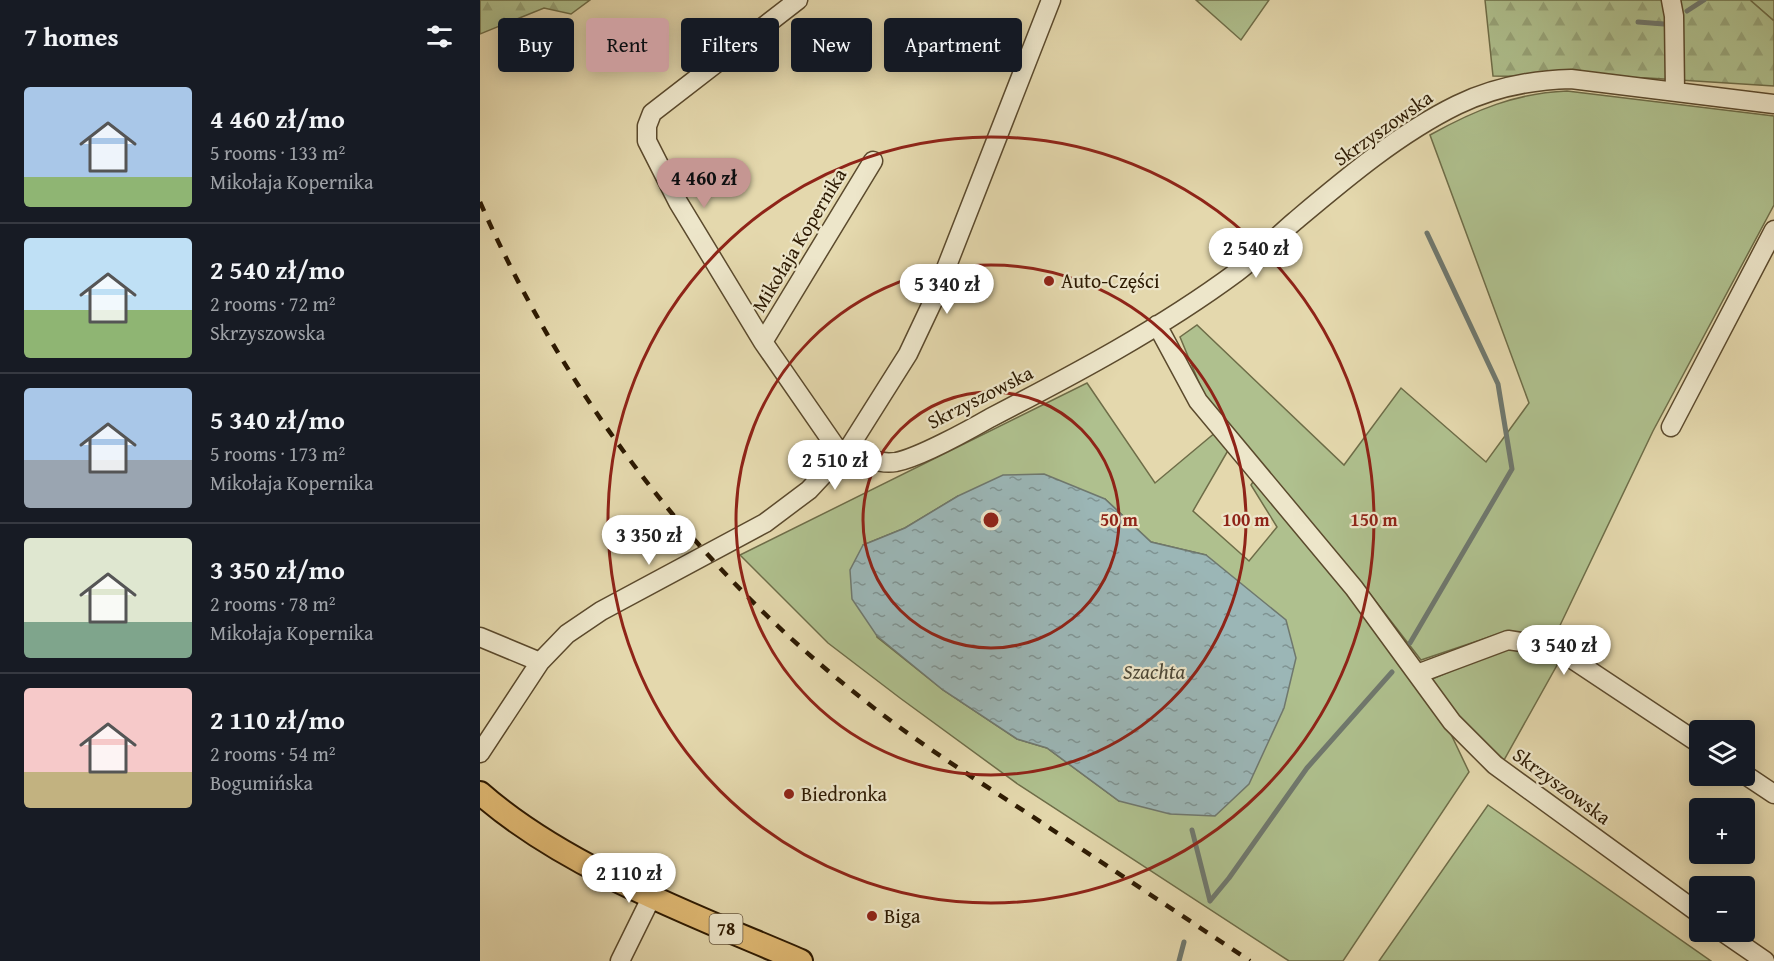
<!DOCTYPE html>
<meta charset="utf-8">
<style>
:root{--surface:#171b24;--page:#20242c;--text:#f1f3f6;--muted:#9ea1a6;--line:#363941;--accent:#c59692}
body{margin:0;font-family:"Gentium Book Plus",serif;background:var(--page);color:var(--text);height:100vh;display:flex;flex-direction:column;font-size:22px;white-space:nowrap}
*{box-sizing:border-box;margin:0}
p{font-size:20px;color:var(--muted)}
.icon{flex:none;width:33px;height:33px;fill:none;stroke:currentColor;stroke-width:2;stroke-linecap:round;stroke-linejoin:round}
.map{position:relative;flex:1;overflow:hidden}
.drawer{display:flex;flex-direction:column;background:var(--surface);width:480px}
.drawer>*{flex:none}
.guide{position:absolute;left:18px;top:18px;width:570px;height:54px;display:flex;gap:12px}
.tools{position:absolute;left:1209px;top:720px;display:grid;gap:12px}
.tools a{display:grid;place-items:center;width:66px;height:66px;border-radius:6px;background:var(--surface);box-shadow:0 3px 15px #0003;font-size:30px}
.price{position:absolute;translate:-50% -51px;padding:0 14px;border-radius:21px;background:#fff;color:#222;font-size:20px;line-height:39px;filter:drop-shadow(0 2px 3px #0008)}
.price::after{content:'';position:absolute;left:50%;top:36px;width:18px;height:14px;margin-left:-9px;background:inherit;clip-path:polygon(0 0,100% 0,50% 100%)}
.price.active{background:var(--accent);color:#111}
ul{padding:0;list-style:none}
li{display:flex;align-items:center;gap:18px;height:150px;padding:0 24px}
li+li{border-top:2px solid var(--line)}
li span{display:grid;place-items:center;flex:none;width:168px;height:120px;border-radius:6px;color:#555}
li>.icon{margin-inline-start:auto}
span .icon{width:72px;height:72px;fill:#fffc;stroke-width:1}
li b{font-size:26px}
h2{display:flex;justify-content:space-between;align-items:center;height:72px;padding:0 24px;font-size:26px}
.chip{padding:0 21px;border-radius:6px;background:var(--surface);box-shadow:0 3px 15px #0003;font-size:21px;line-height:54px}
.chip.active{background:var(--accent);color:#111}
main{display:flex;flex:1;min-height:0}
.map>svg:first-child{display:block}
.green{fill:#afc08e;stroke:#6e6d48;stroke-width:1.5;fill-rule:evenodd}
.forest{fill:url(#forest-firs);stroke:#6e6d48;stroke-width:1.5}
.water{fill:url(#water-ripples);stroke:#6f786e;stroke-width:1.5}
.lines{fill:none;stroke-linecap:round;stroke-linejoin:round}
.stream{stroke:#6f786e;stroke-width:5}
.minor-casing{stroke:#5b4a2d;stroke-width:21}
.major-casing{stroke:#2d1a02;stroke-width:26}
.minor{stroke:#ede6ca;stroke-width:18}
.major{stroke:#e2bc76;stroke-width:22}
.rail{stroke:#2d1a02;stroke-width:4.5;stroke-dasharray:10 10;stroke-linecap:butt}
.ring{fill:none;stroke:#8f2418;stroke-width:3}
.poi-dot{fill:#8f2418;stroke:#ede6ca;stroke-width:2}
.labels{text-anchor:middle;stroke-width:4.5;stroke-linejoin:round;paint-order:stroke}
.shield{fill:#ede6ca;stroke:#67573e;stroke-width:1.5}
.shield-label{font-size:18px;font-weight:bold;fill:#2d1a02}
.street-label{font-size:20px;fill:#2d1a02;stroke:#ede6ca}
.poi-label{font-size:20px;fill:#2d1a02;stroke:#ede6ca;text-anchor:start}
.water-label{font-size:21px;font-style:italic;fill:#4e4938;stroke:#ede6ca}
.centre{fill:#8f2418;stroke:#ede6ca;stroke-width:3}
.ring-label{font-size:18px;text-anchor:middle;font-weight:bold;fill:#8f2418;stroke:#ede6ca;stroke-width:4.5;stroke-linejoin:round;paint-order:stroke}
</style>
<main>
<section class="drawer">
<h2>7 homes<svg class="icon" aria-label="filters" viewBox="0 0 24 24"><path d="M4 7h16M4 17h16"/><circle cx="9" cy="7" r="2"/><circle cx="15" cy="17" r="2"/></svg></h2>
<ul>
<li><span style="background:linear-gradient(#a9c7e8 75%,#8fb573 0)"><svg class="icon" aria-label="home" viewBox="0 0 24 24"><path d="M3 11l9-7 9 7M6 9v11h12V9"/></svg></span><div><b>4 460 zł/mo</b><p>5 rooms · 133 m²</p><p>Mikołaja Kopernika</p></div></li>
<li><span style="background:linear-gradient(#bfe0f5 60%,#8fb573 0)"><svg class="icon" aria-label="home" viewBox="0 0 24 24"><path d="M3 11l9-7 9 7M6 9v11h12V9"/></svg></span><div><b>2 540 zł/mo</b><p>2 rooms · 72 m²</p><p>Skrzyszowska</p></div></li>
<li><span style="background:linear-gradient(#a9c7e8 60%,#9aa5b1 0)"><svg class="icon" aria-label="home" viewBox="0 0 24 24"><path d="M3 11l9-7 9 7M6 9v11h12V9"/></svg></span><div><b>5 340 zł/mo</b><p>5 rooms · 173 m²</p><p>Mikołaja Kopernika</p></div></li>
<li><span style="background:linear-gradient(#dfe7d0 70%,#7fa58c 0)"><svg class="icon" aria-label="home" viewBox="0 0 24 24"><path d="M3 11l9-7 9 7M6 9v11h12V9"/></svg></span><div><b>3 350 zł/mo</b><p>2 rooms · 78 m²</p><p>Mikołaja Kopernika</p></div></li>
<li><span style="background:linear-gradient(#f6c9c9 70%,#c2b280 0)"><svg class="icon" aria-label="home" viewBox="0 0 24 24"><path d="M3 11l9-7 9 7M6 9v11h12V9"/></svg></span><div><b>2 110 zł/mo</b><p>2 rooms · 54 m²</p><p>Bogumińska</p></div></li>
</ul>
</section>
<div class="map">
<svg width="1294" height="961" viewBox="0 0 1294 961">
<defs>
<pattern id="forest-firs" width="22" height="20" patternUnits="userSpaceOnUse" patternTransform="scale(1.5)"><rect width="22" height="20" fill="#afc08e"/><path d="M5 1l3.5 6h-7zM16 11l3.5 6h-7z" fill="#97a479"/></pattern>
<pattern id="water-ripples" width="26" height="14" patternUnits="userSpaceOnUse" patternTransform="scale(1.5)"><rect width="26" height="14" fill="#9bb6b6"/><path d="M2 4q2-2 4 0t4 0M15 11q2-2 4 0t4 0" fill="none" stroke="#7f9392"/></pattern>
</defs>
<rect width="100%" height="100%" fill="#e4d8ad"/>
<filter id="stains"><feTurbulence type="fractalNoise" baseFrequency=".00333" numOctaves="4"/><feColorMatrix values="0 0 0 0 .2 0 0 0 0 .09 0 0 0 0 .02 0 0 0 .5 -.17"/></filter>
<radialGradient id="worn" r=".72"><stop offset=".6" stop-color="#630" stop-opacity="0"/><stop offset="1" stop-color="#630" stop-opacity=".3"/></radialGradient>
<path class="green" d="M 716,0 L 789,0 L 761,40 Z
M 1270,0 L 1294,0 L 1294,21 Z
M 1087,91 L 1294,116 L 1294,205 L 1173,431 L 1074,638 L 1027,631 L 941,660 L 880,581 L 725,397 L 700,337 L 717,325 L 864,465 L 921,388 L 1006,462 L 1049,403 L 950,135 C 995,110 1036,93 1087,91 Z
M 607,383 L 675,483 L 736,432 L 750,447 L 713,511 L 769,561 L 797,527 L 771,485 L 776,477 L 870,592 L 968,728 L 989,772 L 863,961 L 809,961 L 539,785 L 420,698 L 348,643 L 260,555 ZM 478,496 L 625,499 L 671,542 L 726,555 L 639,801 L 567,748 L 537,739 L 463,690 L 397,637 L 383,545 L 425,528 Z
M 1031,645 L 1072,653 L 1081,658 L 1024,760 L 978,718 L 950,680 Z
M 1008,805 L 1231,961 L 899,961 Z"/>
<path class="forest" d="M 0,0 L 110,0 L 91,14 L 64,8 L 0,34 Z
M 1005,0 L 1270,0 L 1294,21 L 1294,86 L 1168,78 L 1013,76 Z"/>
<path class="water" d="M 564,474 L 625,499 L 671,542 L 726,555 L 806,620 L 816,658 L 804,708 L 769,784 L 735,816 L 690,814 L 639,801 L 567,748 L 537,739 L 463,690 L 397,636 L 372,599 L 370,570 L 383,545 L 425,528 L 478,496 L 523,475 Z"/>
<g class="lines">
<path class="stream" d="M 1207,11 L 1224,0
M 1158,22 L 1184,24
M 930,643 L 1032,469 L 1018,384 L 947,233
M 712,830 L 730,901
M 730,901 L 749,878 L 827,768 L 912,672
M 699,961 L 704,942"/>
<g class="minor-casing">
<path id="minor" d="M 318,0 L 172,113 L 167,126 L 167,141 L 198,202 L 283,342 L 362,456
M 1191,0 L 1194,16 L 1195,91
M 677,325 L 718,401 L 874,588 L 972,722 L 1015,765 L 1220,914
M 283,342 L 393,161
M 1191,427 L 1294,230
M 370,446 C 384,456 397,465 416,462 C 438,458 489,430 510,418 C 595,374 680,329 757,272 C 777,257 795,238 815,221 C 865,179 918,134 977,105 C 1014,87 1050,80 1091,79 L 1294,104
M 0,637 L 60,662
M 937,674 L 1028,640 L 1074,647 L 1220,744
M 0,753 L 60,662 L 87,634 L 121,611 L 285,523 L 329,490 L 370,446 L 428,354 L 454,299 L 571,0
M 1264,774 L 1294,794
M 1243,932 L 1285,961
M 140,961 L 172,896"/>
</g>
<g class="major-casing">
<path id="major" d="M 0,793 C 85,868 216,916 321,961"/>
</g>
<use href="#minor" class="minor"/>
<use href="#major" class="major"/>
<path class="rail" d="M 0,202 C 85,395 214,566 380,697 C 432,739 489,775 544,811 C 620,861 695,911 770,961"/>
</g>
<g class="ring">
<circle cx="511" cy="520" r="128"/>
<circle cx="511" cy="520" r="255"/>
<circle cx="511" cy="520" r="383"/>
</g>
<g class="poi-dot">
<circle cx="569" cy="281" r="6"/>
<circle cx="309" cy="794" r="6"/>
<circle cx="392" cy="916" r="6"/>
</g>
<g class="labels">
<rect class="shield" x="229.5" y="914" width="33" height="30" rx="4.5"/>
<g class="shield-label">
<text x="246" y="935">78</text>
</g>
<g class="street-label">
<text transform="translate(903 128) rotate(-35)" y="7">Skrzyszowska</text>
<text transform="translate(319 240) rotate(-59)" y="7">Mikołaja Kopernika</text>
<text transform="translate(500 397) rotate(-27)" y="7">Skrzyszowska</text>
<text transform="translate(1082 786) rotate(36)" y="7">Skrzyszowska</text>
</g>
<g class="poi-label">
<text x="581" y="288">Auto-Części</text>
<text x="321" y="801">Biedronka</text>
<text x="404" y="923">Biga</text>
</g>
<g class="water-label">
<text x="674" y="679">Szachta</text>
</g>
</g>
<circle cx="511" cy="520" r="9" class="centre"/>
<g class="ring-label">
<text x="639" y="526">50 m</text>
<text x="766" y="526">100 m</text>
<text x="894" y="526">150 m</text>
</g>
<rect width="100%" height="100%" filter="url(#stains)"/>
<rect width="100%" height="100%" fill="url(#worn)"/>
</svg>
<div class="tools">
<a><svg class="icon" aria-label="layers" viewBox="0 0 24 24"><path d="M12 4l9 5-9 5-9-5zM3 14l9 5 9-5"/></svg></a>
<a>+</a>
<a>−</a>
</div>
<b class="price active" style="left:224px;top:209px">4 460 zł</b>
<b class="price" style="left:776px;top:279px">2 540 zł</b>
<b class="price" style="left:467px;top:315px">5 340 zł</b>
<b class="price" style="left:355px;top:491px">2 510 zł</b>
<b class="price" style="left:169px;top:566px">3 350 zł</b>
<b class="price" style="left:1084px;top:676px">3 540 zł</b>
<b class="price" style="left:149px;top:904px">2 110 zł</b>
<div class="guide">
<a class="chip">Buy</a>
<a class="chip active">Rent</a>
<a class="chip">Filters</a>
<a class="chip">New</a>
<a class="chip">Apartment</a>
</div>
</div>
</main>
